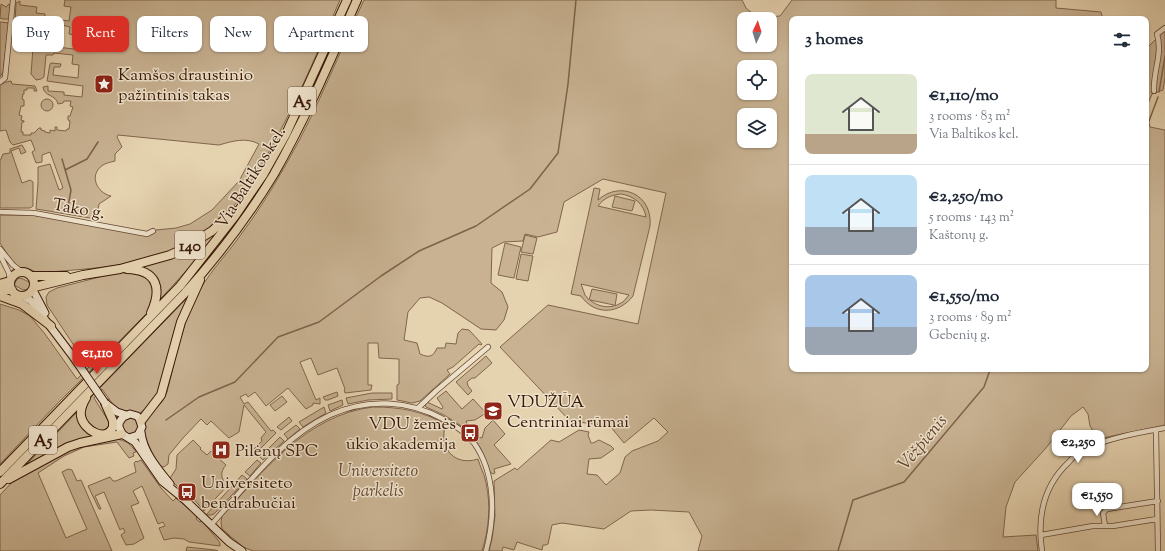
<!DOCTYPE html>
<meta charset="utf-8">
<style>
:root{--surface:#fff;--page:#f6f6f7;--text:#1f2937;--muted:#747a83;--line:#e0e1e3;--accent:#d93025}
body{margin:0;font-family:"Sorts Mill Goudy",serif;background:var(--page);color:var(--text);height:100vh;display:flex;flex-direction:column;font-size:15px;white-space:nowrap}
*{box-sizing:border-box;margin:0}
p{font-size:13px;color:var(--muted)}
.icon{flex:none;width:22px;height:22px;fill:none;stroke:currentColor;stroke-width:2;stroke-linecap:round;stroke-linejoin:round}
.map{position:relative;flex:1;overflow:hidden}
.drawer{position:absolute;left:789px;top:16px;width:360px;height:356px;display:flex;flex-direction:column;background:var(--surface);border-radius:8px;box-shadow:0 1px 3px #0004}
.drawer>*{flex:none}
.hud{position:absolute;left:12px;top:16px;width:380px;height:36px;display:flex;gap:8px}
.needle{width:26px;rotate:4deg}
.controls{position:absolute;left:737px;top:12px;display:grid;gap:8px}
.controls a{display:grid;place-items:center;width:40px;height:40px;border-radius:8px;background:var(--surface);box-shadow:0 1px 3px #0004;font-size:20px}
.price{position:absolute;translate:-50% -34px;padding:0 9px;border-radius:8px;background:#fff;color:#222;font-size:13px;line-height:26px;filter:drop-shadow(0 1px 2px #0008)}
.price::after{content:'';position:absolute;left:50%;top:24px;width:12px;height:9px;margin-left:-6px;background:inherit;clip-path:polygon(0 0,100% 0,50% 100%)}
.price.active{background:var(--accent);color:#fff}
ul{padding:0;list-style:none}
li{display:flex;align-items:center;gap:12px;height:100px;padding:0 16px}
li+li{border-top:1px solid var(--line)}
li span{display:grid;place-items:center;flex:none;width:112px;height:80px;border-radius:8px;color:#555}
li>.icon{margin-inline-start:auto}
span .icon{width:48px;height:48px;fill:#fffc;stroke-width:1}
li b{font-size:17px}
h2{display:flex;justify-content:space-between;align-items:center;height:48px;padding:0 16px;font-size:17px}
.pill{padding:0 14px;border-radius:8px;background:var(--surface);box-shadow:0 1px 3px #0004;font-size:14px;line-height:36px}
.pill.active{background:var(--accent);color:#fff}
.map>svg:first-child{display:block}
.green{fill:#c8b292;stroke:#80654c;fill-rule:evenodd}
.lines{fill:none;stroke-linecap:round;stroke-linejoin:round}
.stream{stroke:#7d624a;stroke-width:1.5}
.minor-casing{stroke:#644631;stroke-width:6}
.secondary-casing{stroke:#391807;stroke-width:9}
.primary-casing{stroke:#391807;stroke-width:10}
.trunk-casing{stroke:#391807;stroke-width:10}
.minor{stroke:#eee2cb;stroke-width:4.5}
.secondary{stroke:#eee2cb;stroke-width:7}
.primary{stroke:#e5d2af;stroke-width:8}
.trunk{stroke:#e5d2af;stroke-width:8}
.secondary-bridge-casing{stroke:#391807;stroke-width:9;stroke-linecap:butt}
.secondary-bridge{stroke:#eee2cb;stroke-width:7}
.labels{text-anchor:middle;stroke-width:3;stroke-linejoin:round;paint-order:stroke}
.shield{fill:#eee2cb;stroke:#6f5542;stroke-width:1}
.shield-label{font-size:16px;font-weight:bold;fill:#391807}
.poi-label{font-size:17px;fill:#391807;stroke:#eee2cb;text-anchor:start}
.street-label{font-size:17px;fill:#391807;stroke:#eee2cb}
.park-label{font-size:17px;font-style:italic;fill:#644631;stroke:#eee2cb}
.water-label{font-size:18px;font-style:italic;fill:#61432e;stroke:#eee2cb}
</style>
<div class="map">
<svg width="1165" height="551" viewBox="0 0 1165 551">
<rect width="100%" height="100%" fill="#e5d2af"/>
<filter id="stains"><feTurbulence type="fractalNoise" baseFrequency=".005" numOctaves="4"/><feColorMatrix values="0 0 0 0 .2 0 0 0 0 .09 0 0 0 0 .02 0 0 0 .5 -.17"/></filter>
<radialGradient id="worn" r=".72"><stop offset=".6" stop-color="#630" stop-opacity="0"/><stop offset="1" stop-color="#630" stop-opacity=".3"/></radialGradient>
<path class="green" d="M 65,0 L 340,0 C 314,60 289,121 254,177 C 244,191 236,206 223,218 C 207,234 185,246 164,254 C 125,268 80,269 39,273 L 25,268 L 16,267 L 0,243 L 0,215 L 29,215 L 40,216 L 146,235 L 155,233 L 156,230 L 176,228 L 190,224 L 212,210 L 239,181 L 259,144 C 246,137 233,141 219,145 L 118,135 L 117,137 L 122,147 L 115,154 L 115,161 C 111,162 106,163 103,165 C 88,175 97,193 111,196 L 99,204 L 96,219 L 36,209 L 38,183 L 38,167 L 50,164 L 59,190 L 63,188 L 50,152 L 42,155 L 42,162 L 36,163 L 32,152 L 35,150 L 31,140 L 13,145 L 10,142 L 6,130 L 0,131 L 0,85 L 6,82 L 11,81 L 12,84 L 35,86 L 37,91 L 34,91 L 34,88 L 27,88 L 27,90 L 24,90 L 24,94 L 23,94 L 22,99 L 24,100 L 24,106 L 21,106 L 19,115 L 22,116 L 21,120 L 24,121 L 24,122 L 22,122 L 21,132 L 23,132 L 23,135 L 31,135 L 31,133 L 34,133 L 39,128 L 41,128 L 41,130 L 45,131 L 45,132 L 50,133 L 50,130 L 55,131 L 55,127 L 57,127 L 57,130 L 66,131 L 67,129 L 69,129 L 70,121 L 68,120 L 68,116 L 70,116 L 73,107 L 70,106 L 71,101 L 64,101 L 63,103 L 58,104 C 56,94 44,97 43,87 L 48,86 L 48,91 L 64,92 L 64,95 L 82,97 L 83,86 L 47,81 L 50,64 L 51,63 L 61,64 L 60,67 L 54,67 L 53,75 L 78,78 L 79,65 L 72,64 L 73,55 L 54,53 L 53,55 L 46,55 L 44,77 L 41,79 L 36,80 L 31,74 L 34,35 L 50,37 L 49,46 L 74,49 L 75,35 L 69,34 L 70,27 L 58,24 L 56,30 L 15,25 L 15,24 L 16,3 L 20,1 L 20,5 L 37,7 L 36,13 L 45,14 L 45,18 L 69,21 L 71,7 L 64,6 Z
M 350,0 L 353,0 C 323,69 294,140 252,202 C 214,257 171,302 126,349 C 84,393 42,436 0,480 L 0,476 L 186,283 L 222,239 L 248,204 Z
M 364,0 L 742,0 L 746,8 L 758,18 L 780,16 L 792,0 L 1056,0 L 1056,8 L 1101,12 L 1103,19 L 792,19 L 792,369 L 1146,369 L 1146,111 L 1150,127 L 1165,130 L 1165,425 L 1098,439 L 1090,426 L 1088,414 L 1083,407 L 1071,416 L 1046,448 L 1015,482 L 1006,507 L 1003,537 L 1036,535 L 1038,551 L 698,551 L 702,536 L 689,512 L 651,510 L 631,511 L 604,529 L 562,523 L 552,525 L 548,544 L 546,545 L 543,545 L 542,550 L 517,542 L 514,550 L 503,547 L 502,551 L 489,551 L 492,539 L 495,516 L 494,481 L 515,468 L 517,470 L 551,440 L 559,442 L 579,430 L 589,432 L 588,435 L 591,443 L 593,443 L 599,440 L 611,446 L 614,449 L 601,458 L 589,459 L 587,474 L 597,475 L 606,485 L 620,473 L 625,457 L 632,451 L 658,441 L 668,432 L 654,418 L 624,443 L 610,426 L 570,421 L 500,347 L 548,305 L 638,324 L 666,193 L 603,179 L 564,202 L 557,232 L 538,237 L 525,234 L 523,241 L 504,242 L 492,248 L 491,283 L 502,292 L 508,307 L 504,320 L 496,330 L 481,329 L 442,303 L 429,297 L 420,298 L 408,312 L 404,340 L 417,343 L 420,354 C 429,358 433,357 437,348 L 445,348 L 446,343 L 456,344 L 458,333 L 462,329 L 469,330 L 482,344 L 481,345 L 479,344 L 453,367 L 447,370 L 450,374 L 420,401 L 412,403 L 397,400 L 397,385 L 399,384 L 399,359 L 379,358 L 378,343 L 368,343 L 368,385 L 372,385 L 371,390 L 345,393 L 344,390 L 345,389 L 337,368 L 318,375 L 311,358 L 300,362 L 316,400 L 320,398 L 320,404 L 313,403 L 313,405 L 306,409 L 288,388 L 266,406 L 255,392 L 248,397 L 246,394 L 240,397 L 244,404 L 248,402 L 271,431 L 273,430 L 276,433 L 256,453 L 254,449 L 262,441 L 261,438 L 266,432 L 244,405 L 239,432 L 229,438 L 211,421 L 207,425 L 201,419 L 183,438 L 169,455 L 168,464 L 164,467 L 160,466 L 152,453 L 144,435 L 146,419 L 162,402 L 167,392 C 175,361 181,328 195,299 C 206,275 227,255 242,233 C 260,209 275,184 289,159 C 318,108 339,53 364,0 ZM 744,19 L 770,19 L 770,45 L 744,45 ZM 744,67 L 770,67 L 770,93 L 744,93 ZM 744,115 L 770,115 L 770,141 L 744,141 Z
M 1,4 L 6,7 L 9,4 L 10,5 L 10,19 L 3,19 L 0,18 Z
M 0,22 L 9,23 L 3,72 L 0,77 Z
M 1165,30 L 1165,78 L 1163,90 L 1152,94 L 1146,108 L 1146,49 Z
M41 105a6 6 0 1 1 12 0a6 6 0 1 1-12 0Z
M 22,145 L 26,152 L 21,154 L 19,148 L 11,151 L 22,183 L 30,180 L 33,182 L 33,206 L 30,208 L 0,208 L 0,161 L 3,154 L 10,153 L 10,149 Z
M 594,188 L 600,189 L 598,200 C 620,180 653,194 650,226 L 633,296 C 619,314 595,316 581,296 L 571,294 ZM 621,194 C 634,196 644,204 646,217 L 598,206 C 604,198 611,195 621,194 ZM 581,284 L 629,295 L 623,302 L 615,306 L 617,294 L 592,289 L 589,300 L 585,295 ZM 590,300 L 614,305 L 614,306 C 606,308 597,306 590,300 Z
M 615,196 L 635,201 L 632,211 L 612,207 Z
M 223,227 C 179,283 128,332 78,383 C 51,409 26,437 0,464 L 0,304 L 19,310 L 30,316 L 45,334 L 77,379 L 95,361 L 95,357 L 81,356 L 47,305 L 46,297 L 49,292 L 57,288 L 142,266 Z
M 525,235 L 537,238 L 533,254 L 521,252 Z
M 505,243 L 521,247 L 514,278 L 498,275 Z
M 521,254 L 533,256 L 528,281 L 516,279 Z
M 19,278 L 23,279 L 31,283 L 29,289 L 23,290 L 14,285 L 16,281 Z
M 189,296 L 162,382 L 154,402 L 140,413 L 120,410 L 115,407 L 102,389 L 94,398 L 109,422 L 108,428 L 109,430 L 97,431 L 87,425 C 83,410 83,409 92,396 Z
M 486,356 L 492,363 L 475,378 L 472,378 L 467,382 L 468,386 L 472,391 L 468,395 L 456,382 Z
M 446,391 L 462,409 L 473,399 L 486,413 L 475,420 L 466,421 L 468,426 L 466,429 L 444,415 L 426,407 L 425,404 L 427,402 L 442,409 L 443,407 L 437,398 Z
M 337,392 L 338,396 L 328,400 L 325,400 L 323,397 Z
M 372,393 L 392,393 L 392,399 L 368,400 L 348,404 L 346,398 Z
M 282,396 L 287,402 L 275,411 L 270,405 Z
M 342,400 L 343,405 L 330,411 L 328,405 Z
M 324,407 L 326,413 L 303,427 L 299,422 Z
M 373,407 C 401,407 421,411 446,424 C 438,446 453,467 478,459 C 480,467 485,475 486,483 C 491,505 489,529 482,551 L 253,551 L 243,547 L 222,529 L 221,522 L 222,516 C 264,470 307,415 373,407 Z
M 79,410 L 99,437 L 25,466 Z
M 289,417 L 292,421 L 281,430 L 277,427 Z
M122 426a8 8 0 1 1 16 0a8 8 0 1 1-16 0Z
M 493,420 L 505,434 L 494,445 L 511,464 L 494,469 L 495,473 L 493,474 L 490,472 L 481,449 L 475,440 L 478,437 L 482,438 L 485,428 Z
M 296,425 L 300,429 L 288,439 L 284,434 Z
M 280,437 L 284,441 L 263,460 L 260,457 Z
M 116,439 C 125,440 131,444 136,452 L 133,453 L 134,456 L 129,458 L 117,442 L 84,447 L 64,456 L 38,473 L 66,538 L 87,529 L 62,472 L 68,469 L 72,470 L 77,481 L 81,480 L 112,551 L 0,551 L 0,495 L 14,480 L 79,446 Z
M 193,440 L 201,448 L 200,449 L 207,455 L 211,451 L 226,465 C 220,472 220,479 228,485 L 204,511 L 193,498 L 194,497 L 184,487 L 181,489 L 171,481 L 170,478 L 176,469 L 177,455 Z
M 141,460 L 161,488 L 173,501 L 176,498 L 197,516 L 196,519 L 200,522 L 202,521 L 218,540 L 220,543 L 220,546 L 189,542 L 184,539 L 174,538 L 164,540 L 159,528 L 165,526 L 163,522 L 158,524 L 142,486 L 133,491 L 139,503 L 131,506 L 144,538 L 134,544 L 126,545 L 121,535 L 125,532 L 123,528 L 120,530 L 104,492 L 95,496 L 101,509 L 99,509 L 88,486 L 110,477 L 113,481 L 116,481 L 136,472 L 134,463 L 136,461 L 137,462 Z
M 257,460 L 261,463 L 250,476 L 245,472 Z
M 242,475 L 247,479 L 214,514 L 211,515 L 206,515 Z
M 187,547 L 215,550 L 218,551 L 186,551 Z"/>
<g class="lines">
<path class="stream" d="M 1159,92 L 1165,56
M 1146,129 L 1158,97
M 62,159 L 71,190 L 68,207
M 65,170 L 87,159 L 98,142
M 166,420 L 199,397 L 235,382 L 278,337 L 319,322 L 381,276 L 419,251 L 476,226 L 530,189 L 558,153 L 568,84 L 576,0
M 838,551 L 853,500 L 904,482 L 984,387 L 990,370 L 991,369"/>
<g class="minor-casing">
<path id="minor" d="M 0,82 L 5,78 L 13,0
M 1154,91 C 1153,71 1163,54 1157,34 L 1165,28
M 0,212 L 34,213 L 147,234 L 153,231
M 0,249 L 13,265 L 22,272
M 0,255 L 9,273 L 10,281
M 418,408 L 436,391 L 488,347
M 1156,430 L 1158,551
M 211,525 C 246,486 282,437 330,415 C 367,398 408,400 443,419 C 455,425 466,433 474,443 C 496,474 495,517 486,551
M 1105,526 L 1103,513 L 1107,509 L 1158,501
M 1041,535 L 1093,526 L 1113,526 L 1157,519
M 1042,551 C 1037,517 1043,486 1069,462 C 1073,457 1077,453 1083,450 C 1108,438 1137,433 1165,428"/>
</g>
<g class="secondary-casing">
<path id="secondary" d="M 33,290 L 45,313
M 23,296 L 31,301 L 74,358
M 105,403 L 117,412 L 126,415
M 141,432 C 143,452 158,469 170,484
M 129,438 L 138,435 L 142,427 L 139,418 L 137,416 L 130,414 L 123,417 L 119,423 L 119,427 L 122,434 L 135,442 L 162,481 L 184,499 L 229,542 L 242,551"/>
</g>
<g class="primary-casing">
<path id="primary" d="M10 284a12 12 0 1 1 24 0a12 12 0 1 1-24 0Z
M 0,284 L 10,281
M 0,290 L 12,290
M 0,296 L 22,304 L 51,326"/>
</g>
<g class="trunk-casing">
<path id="trunk" d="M 127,269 C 158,270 162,289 151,313
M 32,276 L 66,276
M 35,287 L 83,275 L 120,269 L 170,255 L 183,249 L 212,231 L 234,211
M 86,398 C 83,403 80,410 81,416 C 83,430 106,443 113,427 L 113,421 L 105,403
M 141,421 L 161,395 L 181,322 L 200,280
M 0,472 L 180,286 L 235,216 L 263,175 L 286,134 L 347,0
M 9,479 L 68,447 L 80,443 L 122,434
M 0,484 L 185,293 C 218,256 248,217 274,174 C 306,118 331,59 357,0"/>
</g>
<use href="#minor" class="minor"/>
<use href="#secondary" class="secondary"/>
<use href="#primary" class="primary"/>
<use href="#trunk" class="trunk"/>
<g class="secondary-bridge-casing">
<path id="secondary-bridge" d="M 74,358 L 105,403"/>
</g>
<use href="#secondary-bridge" class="secondary-bridge"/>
</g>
<defs>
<g id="sight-square" transform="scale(1)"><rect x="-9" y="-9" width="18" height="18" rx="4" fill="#8f2418" stroke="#eee2cb"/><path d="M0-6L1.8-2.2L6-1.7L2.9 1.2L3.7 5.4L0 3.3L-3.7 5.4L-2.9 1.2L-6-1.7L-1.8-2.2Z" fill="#fff"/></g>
<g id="university-square" transform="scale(1)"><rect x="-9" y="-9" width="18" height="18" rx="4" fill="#8f2418" stroke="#eee2cb"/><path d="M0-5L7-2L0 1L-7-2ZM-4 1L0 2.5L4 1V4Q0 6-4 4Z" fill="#fff"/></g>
<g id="bus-square" transform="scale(1)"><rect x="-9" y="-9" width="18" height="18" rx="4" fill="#8f2418" stroke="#eee2cb"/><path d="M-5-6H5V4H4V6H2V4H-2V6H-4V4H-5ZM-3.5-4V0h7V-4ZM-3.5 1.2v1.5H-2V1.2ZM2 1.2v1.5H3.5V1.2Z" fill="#fff"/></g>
<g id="hospital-square" transform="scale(1)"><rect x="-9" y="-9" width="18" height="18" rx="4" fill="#8f2418" stroke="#eee2cb"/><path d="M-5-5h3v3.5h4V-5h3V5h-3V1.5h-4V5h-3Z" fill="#fff"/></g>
</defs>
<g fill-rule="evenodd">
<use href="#sight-square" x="104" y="84"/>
<use href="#university-square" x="493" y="411"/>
<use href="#bus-square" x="470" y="433"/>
<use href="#hospital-square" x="221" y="450"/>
<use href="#bus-square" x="187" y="492"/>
</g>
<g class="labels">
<g class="shield">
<rect x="288" y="87" width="28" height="28" rx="3"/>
<rect x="175" y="231" width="30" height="28" rx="3"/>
<rect x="29" y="426" width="28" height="28" rx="3"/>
</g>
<g class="shield-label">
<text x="302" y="107">A5</text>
<text x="190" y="251">140</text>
<text x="43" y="446">A5</text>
</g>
<g class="poi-label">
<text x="118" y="80">Kamšos draustinio<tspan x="118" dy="20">pažintinis takas</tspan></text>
<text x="507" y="407">VDUŽŪA<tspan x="507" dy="20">Centriniai rūmai</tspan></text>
<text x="456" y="429" text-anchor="end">VDU žemės<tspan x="456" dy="20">ūkio akademija</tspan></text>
<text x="235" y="456">Pilėnų SPC</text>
<text x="201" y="488">Universiteto<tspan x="201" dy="20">bendrabučiai</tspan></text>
</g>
<g class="street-label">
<text transform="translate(250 177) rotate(-58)" y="6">Via Baltikos kel.</text>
<text transform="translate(79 208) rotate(10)" y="6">Tako g.</text>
</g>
<g class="park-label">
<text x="378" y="476">Universiteto<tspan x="378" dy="20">parkelis</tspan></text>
</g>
<g class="water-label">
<text transform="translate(922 442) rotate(-50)" y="6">Vėžpienis</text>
</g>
</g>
<rect width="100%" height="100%" filter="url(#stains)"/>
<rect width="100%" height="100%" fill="url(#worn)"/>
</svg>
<div class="controls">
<a><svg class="needle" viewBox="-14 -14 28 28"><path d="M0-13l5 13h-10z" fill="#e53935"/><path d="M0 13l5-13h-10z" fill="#747a83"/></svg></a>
<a><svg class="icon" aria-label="locate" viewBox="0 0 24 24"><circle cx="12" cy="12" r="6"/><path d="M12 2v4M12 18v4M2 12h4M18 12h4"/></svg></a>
<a><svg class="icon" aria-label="layers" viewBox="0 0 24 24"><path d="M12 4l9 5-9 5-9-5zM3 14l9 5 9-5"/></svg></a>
</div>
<b class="price active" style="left:97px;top:375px">€1,110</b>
<b class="price" style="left:1078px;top:464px">€2,250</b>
<b class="price" style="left:1097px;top:517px">€1,550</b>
<div class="hud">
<a class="pill">Buy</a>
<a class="pill active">Rent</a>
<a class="pill">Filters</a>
<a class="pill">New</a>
<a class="pill">Apartment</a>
</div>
<section class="drawer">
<h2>3 homes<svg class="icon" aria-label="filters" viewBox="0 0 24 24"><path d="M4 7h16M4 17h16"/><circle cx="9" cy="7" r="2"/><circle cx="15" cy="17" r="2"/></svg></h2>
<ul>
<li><span style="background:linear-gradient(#dfe7d0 75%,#b9a48a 0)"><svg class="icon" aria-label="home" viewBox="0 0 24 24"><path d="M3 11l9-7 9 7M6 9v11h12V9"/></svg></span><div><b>€1,110/mo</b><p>3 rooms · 83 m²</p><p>Via Baltikos kel.</p></div></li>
<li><span style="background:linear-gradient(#bfe0f5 65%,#9aa5b1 0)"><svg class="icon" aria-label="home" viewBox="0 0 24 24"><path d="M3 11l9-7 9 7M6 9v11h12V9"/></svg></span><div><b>€2,250/mo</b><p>5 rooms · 143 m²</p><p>Kaštonų g.</p></div></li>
<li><span style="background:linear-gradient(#a9c7e8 65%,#9aa5b1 0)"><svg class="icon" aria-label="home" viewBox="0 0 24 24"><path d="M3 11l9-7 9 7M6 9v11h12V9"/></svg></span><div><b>€1,550/mo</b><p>3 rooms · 89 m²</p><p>Gebenių g.</p></div></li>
</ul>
</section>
</div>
